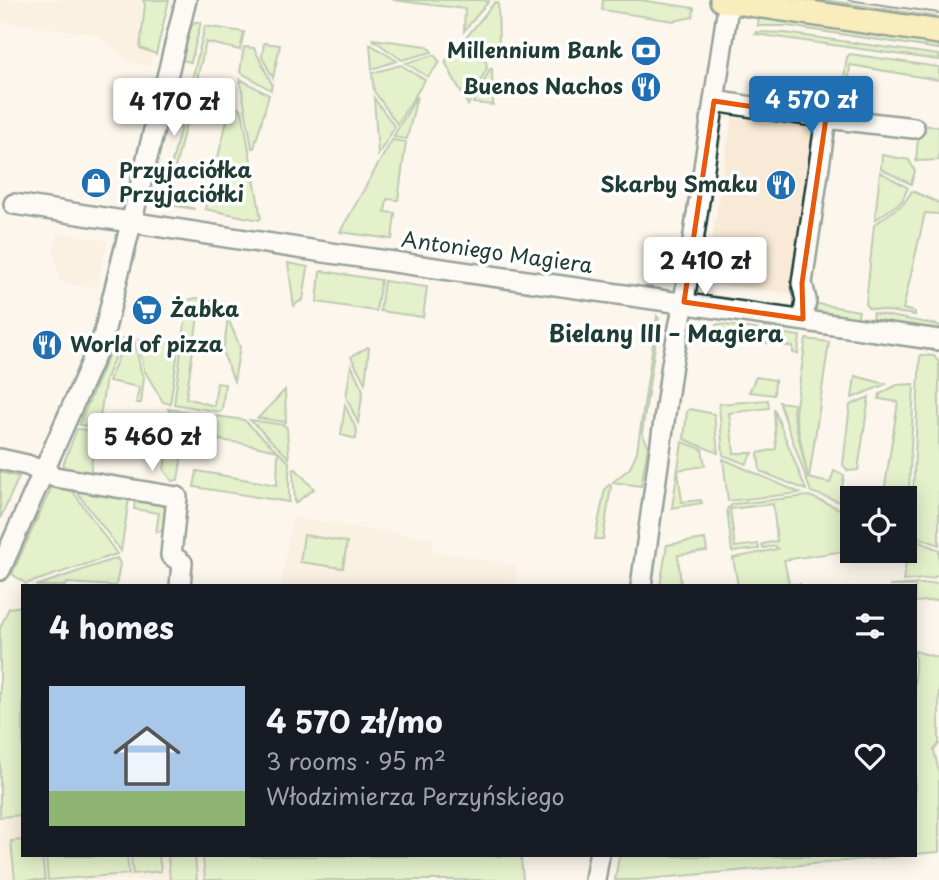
<!DOCTYPE html>
<meta charset="utf-8">
<style>
:root{--surface:#171b24;--page:#20242c;--text:#f1f3f6;--muted:#9ea1a6;--line:#363941;--accent:#1f6fb2}
body{margin:0;font-family:"Playpen Sans",sans-serif;background:var(--page);color:var(--text);height:100vh;display:flex;flex-direction:column;font-size:26px;white-space:nowrap}
*{box-sizing:border-box;margin:0}
p{font-size:23px;color:var(--muted)}
.icon{flex:none;width:38px;height:38px;fill:none;stroke:currentColor;stroke-width:2;stroke-linecap:round;stroke-linejoin:round}
.map{position:relative;flex:1;overflow:hidden}
.details{position:absolute;left:21px;top:584px;width:896px;height:273px;display:flex;flex-direction:column;background:var(--surface);border-radius:0px;box-shadow:0 4px 18px #0003}
.details>*{flex:none}
.fabs{position:absolute;left:840px;top:486px;display:grid;gap:14px}
.fabs a{display:grid;place-items:center;width:77px;height:77px;border-radius:0px;background:var(--surface);box-shadow:0 4px 18px #0003;font-size:35px}
.price{position:absolute;translate:-50% -60px;padding:0 16px;border-radius:7px;background:#fff;color:#222;font-size:23px;line-height:46px;filter:drop-shadow(0 2px 4px #0008)}
.price::after{content:'';position:absolute;left:50%;top:42px;width:21px;height:16px;margin-left:-10px;background:inherit;clip-path:polygon(0 0,100% 0,50% 100%)}
.price.current{background:var(--accent);color:#fff}
ul{padding:0;list-style:none}
li{display:flex;align-items:center;gap:21px;height:175px;padding:0 28px}
li+li{border-top:2px solid var(--line)}
li span{display:grid;place-items:center;flex:none;width:196px;height:140px;border-radius:0px;color:#555}
li>.icon{margin-inline-start:auto}
span .icon{width:84px;height:84px;fill:#fffc;stroke-width:1}
li b{font-size:30px}
h2{display:flex;justify-content:space-between;align-items:center;height:84px;padding:0 28px;font-size:30px}
.map>svg:first-child{display:block}
.built{fill:#f8ead6}
.green{fill:#c9eaa2;stroke:#74946b;stroke-width:2}
.lines{fill:none;stroke-linecap:round;stroke-linejoin:round}
.minor-casing{stroke:#1f3d34;stroke-width:24}
.major-casing{stroke:#1f3d34;stroke-width:28}
.minor{stroke:#fff;stroke-width:19}
.major{stroke:#f8e281;stroke-width:23}
.tram{stroke:#1f3d34;stroke-width:2}
.marked{fill:none;stroke:#e8590c;stroke-width:5;stroke-linejoin:round}
.labels{text-anchor:middle;stroke-width:7;stroke-linejoin:round;paint-order:stroke}
.poi-label{font-size:21px;font-weight:bold;fill:#1f3d34;stroke:#fff;text-anchor:end}
.street-label{font-size:21px;fill:#1f3d34;stroke:#fff}
.neighbourhood-label{font-size:23px;font-weight:bold;fill:#1f3d34;stroke:#fff}
</style>
<div class="map">
<svg width="939" height="880" viewBox="0 0 939 880">
<rect width="100%" height="100%" fill="#fcf5ec"/>
<filter id="ink" filterUnits="userSpaceOnUse"><feTurbulence type="fractalNoise" baseFrequency=".0143" numOctaves="2"/><feDisplacementMap in="SourceGraphic" scale="14" xChannelSelector="R" yChannelSelector="G"/><feConvolveMatrix kernelMatrix="1 2 1 2 8 2 1 2 1" color-interpolation-filters="sRGB"/></filter>
<g filter="url(#ink)">
<path class="built" d="M 0,0 L 162,0 L 150,66 L 131,62 L 98,35 L 0,21 Z
M 732,118 L 818,129 L 795,294 L 705,283 Z
M 57,233 L 105,240 L 107,243 L 96,287 L 60,282 L 54,250 Z
M 292,518 L 433,539 L 432,551 L 517,566 L 515,582 L 514,584 L 505,583 L 505,586 L 277,586 L 281,585 Z
M 23,815 L 23,856 L 203,856 L 205,880 L 0,880 L 0,817 Z"/>
<path class="green" d="M 143,0 L 169,0 L 156,54 L 140,48 L 145,5 Z
M 393,0 L 479,0 L 489,1 L 464,31 L 465,9 Z
M 603,0 L 640,0 L 694,8 L 693,17 L 674,21 L 602,10 Z
M 787,0 L 825,0 L 939,17 L 939,22 Z
M 495,2 L 498,3 L 499,45 L 494,55 L 487,55 L 460,45 Z
M 759,17 L 939,44 L 939,49 L 787,26 L 758,26 Z
M 195,22 L 201,22 L 191,62 L 182,60 L 191,27 Z
M 205,26 L 244,32 L 240,50 L 206,42 L 167,201 L 195,209 L 162,204 Z
M 756,32 L 785,33 L 939,55 L 939,60 L 755,34 Z
M 372,39 L 427,46 L 432,52 L 402,60 Z
M 264,43 L 280,45 L 273,78 L 262,57 Z
M 370,44 L 397,61 L 372,69 Z
M 244,47 L 254,48 L 272,84 L 271,90 L 240,72 Z
M 456,48 L 486,61 L 487,68 L 468,105 L 445,62 Z
M 850,54 L 939,67 L 939,80 L 850,65 L 848,90 L 856,91 L 853,107 L 850,111 L 843,110 L 840,106 L 847,57 Z
M 434,55 L 440,62 L 428,77 L 406,63 Z
M 401,65 L 425,80 L 397,124 L 374,91 L 372,73 Z
M 490,69 L 492,69 L 493,105 L 473,103 Z
M 240,79 L 269,95 L 254,148 L 252,148 Z
M 417,96 L 407,139 L 393,137 Z
M 374,98 L 395,127 L 378,155 L 378,154 Z
M 231,105 L 242,110 L 261,218 L 259,220 L 205,209 Z
M 921,125 L 939,127 L 939,160 L 916,161 L 919,127 Z
M 392,140 L 406,142 L 398,200 L 387,199 L 385,212 L 395,213 L 392,239 L 340,232 Z
M 882,155 L 909,160 L 915,171 L 911,184 L 881,169 Z
M 880,172 L 908,188 L 902,201 L 875,220 Z
M 912,191 L 939,203 L 939,214 L 925,213 L 903,309 L 915,312 L 915,315 L 868,308 L 866,304 L 874,225 L 904,203 Z
M 288,263 L 308,267 L 303,300 L 295,304 L 294,307 Z
M 322,271 L 381,280 L 376,311 L 317,302 L 320,272 Z
M 384,281 L 427,287 L 423,317 L 380,311 Z
M 196,298 L 224,303 L 222,318 L 215,318 L 218,304 L 200,302 L 186,398 L 214,406 L 217,383 L 225,384 L 222,410 L 220,412 L 174,404 L 188,300 Z
M 812,303 L 859,311 L 857,319 L 811,312 Z
M 873,313 L 939,325 L 939,331 L 872,321 Z
M 657,316 L 659,319 L 642,433 L 648,446 L 641,486 L 613,482 L 630,468 L 637,452 Z
M 228,318 L 240,347 L 234,381 L 223,353 Z
M 719,324 L 800,336 L 798,354 L 793,353 L 793,347 L 714,334 L 716,325 Z
M 126,338 L 134,338 L 141,372 L 144,377 L 141,403 L 136,403 L 139,387 L 109,381 Z
M 122,339 L 106,378 L 99,423 L 96,423 L 96,427 L 79,425 L 113,344 Z
M 138,339 L 179,345 L 170,404 L 163,402 L 144,370 Z
M 806,339 L 829,342 L 809,478 L 808,478 L 830,483 L 834,471 L 844,475 L 840,502 L 811,492 L 779,402 L 794,404 L 793,413 L 808,478 L 795,413 Z
M 368,347 L 369,348 L 365,383 L 351,357 Z
M 920,355 L 934,356 L 939,362 L 939,545 L 911,534 Z
M 351,365 L 363,390 L 358,423 L 346,397 Z
M 855,376 L 886,384 L 852,398 Z
M 756,377 L 775,380 L 774,395 L 749,392 Z
M 914,384 L 907,533 L 905,532 L 905,499 L 883,499 L 898,402 L 879,399 L 880,394 L 897,385 Z
M 285,390 L 286,422 L 258,418 Z
M 869,397 L 858,470 L 848,471 L 843,465 L 850,405 Z
M 768,400 L 769,408 L 729,413 L 734,453 L 753,453 L 746,464 L 723,455 L 719,404 Z
M 345,405 L 357,431 L 356,439 L 341,435 Z
M 168,409 L 244,420 L 289,462 L 289,502 L 194,487 L 197,471 L 277,485 L 278,451 L 240,443 L 185,435 L 178,480 L 172,481 L 164,470 L 172,416 Z
M 690,409 L 714,414 L 718,453 L 684,439 L 687,411 Z
M 774,409 L 806,490 L 760,471 L 758,453 L 776,449 Z
M 250,420 L 284,425 L 287,428 L 289,458 Z
M 77,429 L 96,431 L 90,475 L 61,470 Z
M 682,442 L 702,449 L 705,466 L 678,470 L 682,502 L 701,500 L 702,503 L 672,508 Z
M 723,459 L 800,493 L 728,501 Z
M 296,469 L 314,489 L 295,503 L 293,470 Z
M 0,472 L 19,477 L 0,519 Z
M 609,485 L 611,486 L 603,539 L 595,539 L 605,489 Z
M 52,486 L 69,486 L 117,554 L 26,584 L 12,574 Z
M 79,487 L 129,499 L 121,551 L 76,491 Z
M 809,496 L 852,514 L 852,550 L 784,560 L 789,584 L 800,584 L 800,586 L 738,586 L 733,558 L 778,549 L 775,546 L 763,548 L 762,544 L 777,541 L 773,504 L 730,509 L 735,547 L 758,544 L 759,549 L 732,552 L 727,509 L 733,504 Z
M 135,499 C 163,504 169,499 166,530 L 156,532 L 159,513 L 134,509 Z
M 304,535 L 347,542 L 343,568 L 300,562 Z
M 910,538 L 939,550 L 939,574 L 933,578 L 903,581 Z
M 705,539 L 707,551 L 678,555 L 681,586 L 660,586 L 667,545 Z
M 117,558 L 120,564 L 116,586 L 67,583 L 66,586 L 36,586 Z
M 939,583 L 939,600 L 915,602 L 915,586 L 889,586 Z
M 23,606 L 23,815 L 0,817 L 0,628 L 9,608 Z
M 915,651 L 939,658 L 939,744 L 934,750 L 939,773 L 939,852 L 915,854 Z
M 23,840 L 23,856 L 42,856 L 45,880 L 15,880 L 11,841 Z
M 46,856 L 127,856 L 129,874 L 48,880 Z
M 131,856 L 159,856 L 161,871 L 133,874 Z
M 168,856 L 195,856 L 197,880 L 170,880 Z
M 203,856 L 530,856 L 521,857 L 523,880 L 205,880 Z
M 619,856 L 899,856 L 637,880 L 615,880 Z"/>
<g class="lines">
<g class="minor-casing">
<path id="minor" d="M 714,101 L 826,118 L 914,128
M 14,204 L 317,251 L 939,340
M 803,319 L 806,300 L 802,283 L 826,118
M 0,459 L 27,465 L 55,477 L 177,497 L 171,555 L 182,563 L 180,586
M 0,570 L 103,337 L 186,0
M 641,586 L 672,364 L 684,302 L 729,0
M 595,880 L 599,856"/>
</g>
<g class="major-casing">
<path id="major" d="M 722,0 L 939,32"/>
</g>
<use href="#minor" class="minor"/>
<use href="#major" class="major"/>
<path class="tram" d="M 848,0 L 939,13"/>
</g>
</g>
<path d="M0 0H939V880H0ZM 714,101 L 826,118 L 802,283 L 803,319 L 684,302 Z" fill="#fcf5ec" fill-opacity=".55" fill-rule="evenodd"/>
<path class="marked" d="M 714,101 L 826,118 L 802,283 L 803,319 L 684,302 Z"/>
<defs>
<g id="bank-disc" transform="scale(1.575)"><circle r="9.5" fill="#1f6fb2" stroke="#fff"/><path d="M-6-4H6V4H-6ZM0-2.3a2.3 2.3 0 1 0 0 4.6a2.3 2.3 0 1 0 0-4.6Z" fill="#fff"/></g>
<g id="restaurant-disc" transform="scale(1.575)"><circle r="9.5" fill="#1f6fb2" stroke="#fff"/><path d="M-5-6h1v4h1v-4h1v4h1v-4h1v5L-1.5 .5V6h-2V.5L-5-1ZM5-6V6H3V1.5H1.5Q1.5-4 5-6Z" fill="#fff"/></g>
<g id="shop-disc" transform="scale(1.575)"><circle r="9.5" fill="#1f6fb2" stroke="#fff"/><path d="M-5-2.5h2.3a2.7 3.5 0 0 1 5.4 0H5L5.5 6h-11ZM-1.5-2.5h3a1.5 2.3 0 0 0-3 0Z" fill="#fff"/></g>
<g id="supermarket-disc" transform="scale(1.575)"><circle r="9.5" fill="#1f6fb2" stroke="#fff"/><path d="M-6-5.5h2.5l.6 2H6L4.5 2H-2.5L-4.4-4H-6ZM-1.5 3.2a1.3 1.3 0 1 0 .1 0ZM3 3.2a1.3 1.3 0 1 0 .1 0Z" fill="#fff"/></g>
</defs>
<g fill-rule="evenodd">
<use href="#bank-disc" x="646" y="51"/>
<use href="#restaurant-disc" x="646" y="87"/>
<use href="#shop-disc" x="96" y="183"/>
<use href="#restaurant-disc" x="781" y="185"/>
<use href="#supermarket-disc" x="147" y="310"/>
<use href="#restaurant-disc" x="47" y="345"/>
</g>
<g class="labels">
<g class="poi-label">
<text x="623" y="58">Millennium Bank</text>
<text x="623" y="94">Buenos Nachos</text>
<text x="119" y="178" text-anchor="start">Przyjaciółka<tspan x="119" dy="24">Przyjaciółki</tspan></text>
<text x="758" y="192">Skarby Smaku</text>
<text x="170" y="317" text-anchor="start">Żabka</text>
<text x="70" y="352" text-anchor="start">World of pizza</text>
</g>
<g class="street-label">
<text transform="translate(497 253) rotate(8)" y="7">Antoniego Magiera</text>
</g>
<g class="neighbourhood-label">
<text x="666" y="342">Bielany III – Magiera</text>
</g>
</g>
</svg>
<div class="fabs">
<a><svg class="icon" aria-label="locate" viewBox="0 0 24 24"><circle cx="12" cy="12" r="6"/><path d="M12 2v4M12 18v4M2 12h4M18 12h4"/></svg></a>
</div>
<b class="price current" style="left:811px;top:136px">4 570 zł</b>
<b class="price" style="left:174px;top:138px">4 170 zł</b>
<b class="price" style="left:705px;top:297px">2 410 zł</b>
<b class="price" style="left:152px;top:473px">5 460 zł</b>
<section class="details">
<h2>4 homes<svg class="icon" aria-label="filters" viewBox="0 0 24 24"><path d="M4 7h16M4 17h16"/><circle cx="9" cy="7" r="2"/><circle cx="15" cy="17" r="2"/></svg></h2>
<ul>
<li><span style="background:linear-gradient(#a9c7e8 75%,#8fb573 0)"><svg class="icon" aria-label="home" viewBox="0 0 24 24"><path d="M3 11l9-7 9 7M6 9v11h12V9"/></svg></span><div><b>4 570 zł/mo</b><p>3 rooms · 95 m²</p><p>Włodzimierza Perzyńskiego</p></div><svg class="icon" aria-label="heart" viewBox="0 0 24 24"><path d="M12 20l-8-8c-3-5 5-10 8-4 3-6 11-1 8 4z"/></svg></li>
</ul>
</section>
</div>
